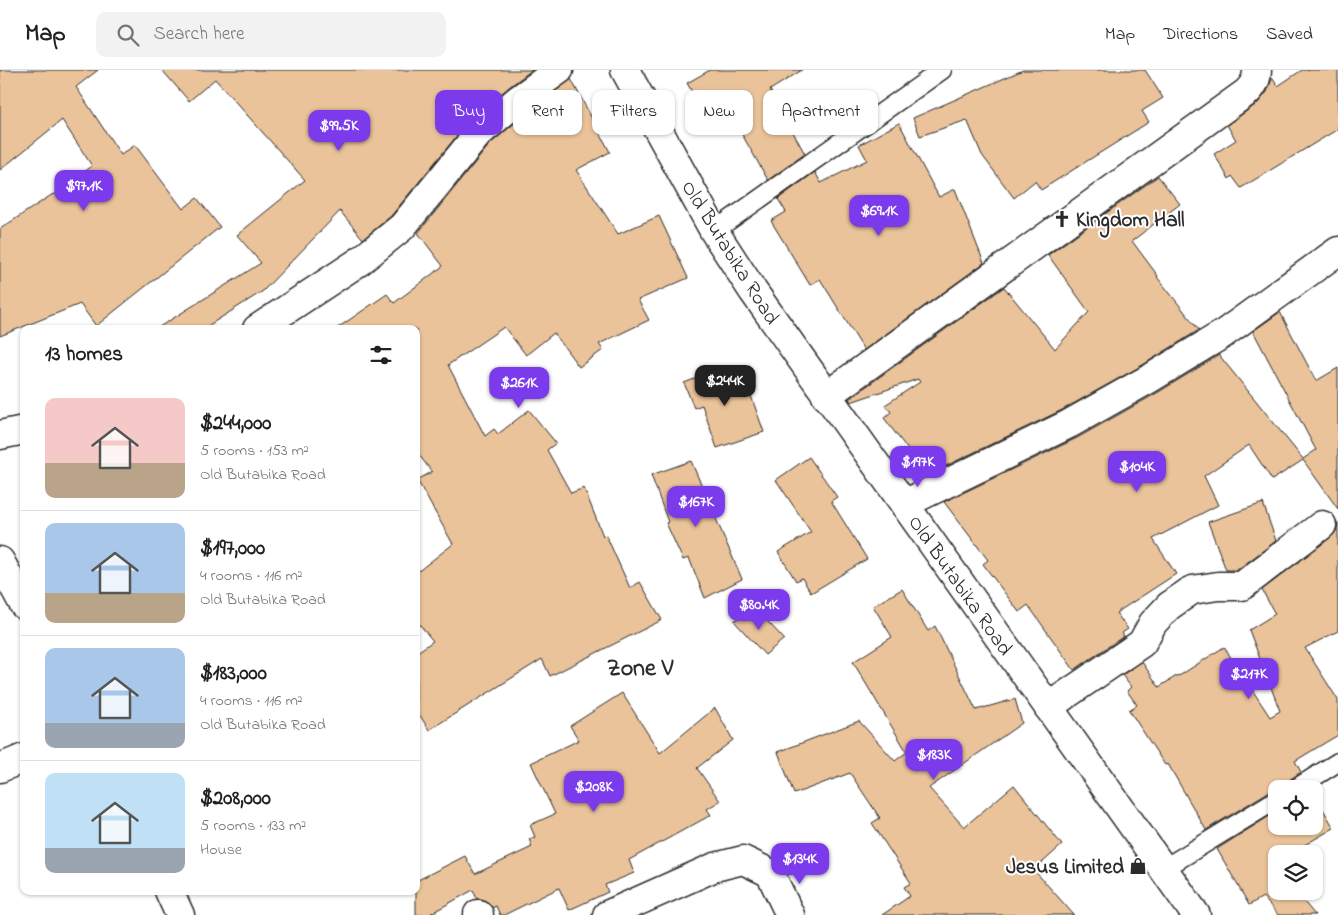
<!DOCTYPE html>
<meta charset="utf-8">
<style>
:root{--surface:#fff;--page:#f2f2f2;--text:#202124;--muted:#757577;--line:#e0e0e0;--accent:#7c3aed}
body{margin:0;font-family:"Indie Flower",sans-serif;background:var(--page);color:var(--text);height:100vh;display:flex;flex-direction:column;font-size:19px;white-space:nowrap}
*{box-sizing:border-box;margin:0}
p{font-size:16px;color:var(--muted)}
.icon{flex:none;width:28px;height:28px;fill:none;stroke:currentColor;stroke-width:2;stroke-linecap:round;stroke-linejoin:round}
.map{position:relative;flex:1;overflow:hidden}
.panel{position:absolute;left:20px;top:255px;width:400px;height:570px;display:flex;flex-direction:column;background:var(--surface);border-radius:10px;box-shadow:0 1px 4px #0004}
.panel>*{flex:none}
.banner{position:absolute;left:435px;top:20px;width:475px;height:45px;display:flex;gap:10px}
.fabs{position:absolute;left:1268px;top:710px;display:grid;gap:10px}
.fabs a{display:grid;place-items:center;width:55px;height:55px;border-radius:10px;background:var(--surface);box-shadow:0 1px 4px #0004;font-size:25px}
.price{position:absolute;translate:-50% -42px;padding:0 11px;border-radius:10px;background:var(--accent);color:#fff;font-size:16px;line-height:32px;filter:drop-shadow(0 1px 2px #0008)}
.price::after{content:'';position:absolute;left:50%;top:30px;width:15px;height:11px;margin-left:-8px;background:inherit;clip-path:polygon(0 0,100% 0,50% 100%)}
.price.selected{background:#222;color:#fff}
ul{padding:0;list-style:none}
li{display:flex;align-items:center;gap:15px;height:125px;padding:0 25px}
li+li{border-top:1px solid var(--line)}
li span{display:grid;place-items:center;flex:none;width:140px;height:100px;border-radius:10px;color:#555}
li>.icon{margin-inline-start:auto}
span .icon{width:60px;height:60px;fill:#fffc;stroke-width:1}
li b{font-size:21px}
h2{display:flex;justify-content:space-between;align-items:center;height:60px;padding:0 25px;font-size:21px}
.pill{padding:0 18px;border-radius:10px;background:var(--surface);box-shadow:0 1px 4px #0004;font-size:18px;line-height:45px}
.pill.selected{background:var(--accent);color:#fff}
header{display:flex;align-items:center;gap:30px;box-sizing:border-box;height:70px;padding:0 25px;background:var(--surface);border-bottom:1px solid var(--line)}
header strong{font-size:24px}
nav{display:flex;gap:28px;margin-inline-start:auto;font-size:18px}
.search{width:350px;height:45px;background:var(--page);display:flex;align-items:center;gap:12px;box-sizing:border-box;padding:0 18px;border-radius:10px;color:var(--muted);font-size:19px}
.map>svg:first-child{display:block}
.building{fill:#eac39a;stroke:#2b2b2b}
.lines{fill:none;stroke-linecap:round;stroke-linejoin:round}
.lane-casing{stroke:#2b2b2b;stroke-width:21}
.street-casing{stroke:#2b2b2b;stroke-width:31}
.secondary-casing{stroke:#2b2b2b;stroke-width:31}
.lane{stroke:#fff;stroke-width:18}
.street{stroke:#fff;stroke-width:28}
.secondary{stroke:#fff;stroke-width:28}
.labels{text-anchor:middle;stroke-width:4;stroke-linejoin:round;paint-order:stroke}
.poi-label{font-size:21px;font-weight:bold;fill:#2b2b2b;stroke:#fff;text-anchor:start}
.street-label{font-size:21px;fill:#2b2b2b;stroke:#fff}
.quarter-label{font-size:24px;font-weight:bold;fill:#2b2b2b;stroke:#fff}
</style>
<header>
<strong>Map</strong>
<div class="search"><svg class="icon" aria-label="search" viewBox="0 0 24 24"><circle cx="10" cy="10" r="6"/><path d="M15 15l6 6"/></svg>Search here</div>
<nav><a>Map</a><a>Directions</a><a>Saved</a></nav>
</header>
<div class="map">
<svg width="1338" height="845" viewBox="0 0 1338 845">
<rect width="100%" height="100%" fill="#fff"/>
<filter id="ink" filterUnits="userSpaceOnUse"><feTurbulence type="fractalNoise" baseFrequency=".02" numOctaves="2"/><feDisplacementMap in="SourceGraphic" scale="10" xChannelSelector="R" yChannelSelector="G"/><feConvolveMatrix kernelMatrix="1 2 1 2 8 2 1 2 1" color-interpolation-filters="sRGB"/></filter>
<g filter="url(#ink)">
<path class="building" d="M 0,0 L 98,0 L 76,17 L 121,85 L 135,75 L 183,139 L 197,128 L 220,157 L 96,256 L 80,234 L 0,266 L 0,159 L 53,124 L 54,125 L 92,96 L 62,50 L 0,100 Z
M 162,0 L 532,0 L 509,17 L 469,51 L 391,146 L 363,169 L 340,141 L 263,221 L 203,259 L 156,259 L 261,193 L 237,165 L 305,110 L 215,9 L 189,31 Z
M 710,0 L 802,0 L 770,20 L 805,84 L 768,110 L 723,31 L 705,45 L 687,13 Z
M 1023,0 L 1145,0 L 1163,28 L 1142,41 L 1149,52 L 1041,120 L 1035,111 L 1014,128 L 982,85 L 967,50 L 920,66 L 913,48 Z
M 1302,0 L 1338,0 L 1338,59 L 1241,118 L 1232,106 L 1229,109 L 1214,84 L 1236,70 L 1227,55 L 1258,33 L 1267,22 L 1272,9 L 1273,8 L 1278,16 Z
M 571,9 L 610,82 L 576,100 L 618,164 L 659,146 L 688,208 L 638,230 L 649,250 L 599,274 L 603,280 L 579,297 L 554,263 L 526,285 L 504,257 L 448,295 L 485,366 L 494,359 L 498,364 L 529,340 L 556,373 L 547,380 L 571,423 L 584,418 L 603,466 L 606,465 L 630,518 L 640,512 L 662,550 L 550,606 L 542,589 L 429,660 L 416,639 L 416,583 L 433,571 L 416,550 L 416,503 L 453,474 L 417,410 L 432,402 L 416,381 L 416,259 L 336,259 L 387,224 L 394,233 L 443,196 L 418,163 L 490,74 L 529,41 Z
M 899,53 L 939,127 L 955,119 L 984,193 L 864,280 L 820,209 L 810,215 L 771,151 L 786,142 L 778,129 L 815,102 L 821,113 L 867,90 L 859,75 Z
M 1158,106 L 1180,134 L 1132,171 L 1158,206 L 1157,207 L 1199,260 L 1141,296 L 1062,340 L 927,405 L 884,348 L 891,342 L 885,335 L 920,312 L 918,309 L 851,332 L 849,329 L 1004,217 L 1055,279 L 1089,242 L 1048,185 Z
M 1280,242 L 1316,311 L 1338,298 L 1338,439 L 1303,390 L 1272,410 L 1249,375 L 1204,406 L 1218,435 L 1153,469 L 1176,504 L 1116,543 L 1128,559 L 1122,563 L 1124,566 L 1074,600 L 1028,535 L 1019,542 L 983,494 L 988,490 L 944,432 L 1077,368 L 1157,323 L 1219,285 L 1303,389 L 1316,380 L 1253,261 Z
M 729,296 L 740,326 L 750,323 L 764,362 L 717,378 L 702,335 L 694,338 L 684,313 Z
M 809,387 L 837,427 L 831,431 L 867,489 L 811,523 L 802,508 L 796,511 L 778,482 L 811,462 L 776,410 Z
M 691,391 L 742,509 L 705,528 L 689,488 L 683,490 L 666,453 L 668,452 L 651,405 Z
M 1263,433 L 1276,471 L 1237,500 L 1226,500 L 1208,452 Z
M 1338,453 L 1338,561 L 1305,578 L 1338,630 L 1338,665 L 1295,691 L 1301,702 L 1289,710 L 1284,719 L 1276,719 L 1270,721 L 1206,760 L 1168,694 L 1165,695 L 1129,640 L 1137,635 L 1127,621 L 1131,617 L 1122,605 L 1142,592 L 1159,617 L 1178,605 L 1179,606 L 1224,577 L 1270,647 L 1280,641 L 1249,560 L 1275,544 L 1262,520 L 1331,467 L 1336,461 Z
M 902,519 L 928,561 L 935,556 L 976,640 L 1015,629 L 1022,653 L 929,718 L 964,757 L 1014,715 L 1062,775 L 1034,800 L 1074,845 L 882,845 L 910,826 L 904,817 L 911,813 L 872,753 L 880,748 L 850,703 L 794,724 L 778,682 L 859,651 L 895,691 L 907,682 L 853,592 L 892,567 L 873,536 Z
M 755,538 L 784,569 L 765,585 L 734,551 Z
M 622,623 L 660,683 L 715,638 L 733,670 L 697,698 L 720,731 L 707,739 L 711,745 L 629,790 L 634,803 L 605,815 L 608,822 L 569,840 L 559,818 L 504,845 L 500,845 L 496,836 L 492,838 L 489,833 L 482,829 L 477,829 L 473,820 L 428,845 L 416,845 L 416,811 L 465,786 L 475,804 L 532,777 L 529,769 L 535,767 L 530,755 L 555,744 L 531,693 L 579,670 L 570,656 Z
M 1314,724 L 1334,758 L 1289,784 L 1276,784 L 1276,791 L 1271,794 L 1276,799 L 1276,821 L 1295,821 L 1315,845 L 1278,845 L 1263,827 L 1249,835 L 1217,779 L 1276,742 L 1276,756 L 1314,756 Z"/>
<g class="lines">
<g class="lane-casing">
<path id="lane" d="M 714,161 L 942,0
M 1295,719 L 1338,692
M 1163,799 L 1276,730"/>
</g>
<g class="street-casing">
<path id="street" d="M 257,259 L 360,191 L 402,157 L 479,63 L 519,29 L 559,0
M 826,326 L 1247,22 C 1254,15 1257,9 1257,0
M 0,365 L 24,360
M 904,434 L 1069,354 L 1149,309 L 1223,264 L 1338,181
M 0,491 L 24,535
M 1048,637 L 1142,573 L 1153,553 L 1169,536 L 1192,520 L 1218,516 L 1242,516 L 1322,455
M 0,698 L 24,688
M 169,821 L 180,845
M 478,844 L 479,845
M 607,845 L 715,797 L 743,790 L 770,803 L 790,845"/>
</g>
<g class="secondary-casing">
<path id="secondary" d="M 625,0 L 714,161 L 753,221 L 1196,845"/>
</g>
<use href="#lane" class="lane"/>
<use href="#street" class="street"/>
<use href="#secondary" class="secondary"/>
</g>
</g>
<defs>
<g id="church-bare" transform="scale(1.35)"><path d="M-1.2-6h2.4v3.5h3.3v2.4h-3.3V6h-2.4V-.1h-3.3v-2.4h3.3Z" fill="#2b2b2b" stroke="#fff" stroke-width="2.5" paint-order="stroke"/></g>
<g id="shop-bare" transform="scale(1.35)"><path d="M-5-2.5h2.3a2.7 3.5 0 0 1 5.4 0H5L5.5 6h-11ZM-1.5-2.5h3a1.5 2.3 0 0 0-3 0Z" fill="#2b2b2b" stroke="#fff" stroke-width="2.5" paint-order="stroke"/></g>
</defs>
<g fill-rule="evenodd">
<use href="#church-bare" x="1062" y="149"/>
<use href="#shop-bare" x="1138" y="796"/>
</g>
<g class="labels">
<g class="poi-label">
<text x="1076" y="156">Kingdom Hall</text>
<text x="1124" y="803" text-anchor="end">Jesus Limited</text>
</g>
<g class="street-label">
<text transform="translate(731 182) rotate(58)" y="7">Old Butabika Road</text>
<text transform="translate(961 515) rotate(55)" y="7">Old Butabika Road</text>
</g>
<g class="quarter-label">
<text x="640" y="605">Zone V</text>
</g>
</g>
</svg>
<div class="fabs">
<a><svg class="icon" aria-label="locate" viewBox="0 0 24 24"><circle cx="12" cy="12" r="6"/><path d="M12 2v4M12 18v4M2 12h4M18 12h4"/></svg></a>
<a><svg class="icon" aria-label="layers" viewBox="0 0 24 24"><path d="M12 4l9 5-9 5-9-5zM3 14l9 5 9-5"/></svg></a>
</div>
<b class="price" style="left:339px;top:82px">$99.5K</b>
<b class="price" style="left:84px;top:142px">$97.1K</b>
<b class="price" style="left:879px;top:167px">$69.1K</b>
<b class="price selected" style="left:725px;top:337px">$244K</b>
<b class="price" style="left:519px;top:339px">$261K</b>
<b class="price" style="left:918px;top:418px">$197K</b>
<b class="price" style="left:1137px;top:423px">$104K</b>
<b class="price" style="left:696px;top:458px">$167K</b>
<b class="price" style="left:759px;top:561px">$80.4K</b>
<b class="price" style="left:1249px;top:630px">$217K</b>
<b class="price" style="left:934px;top:711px">$183K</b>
<b class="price" style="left:594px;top:743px">$208K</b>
<b class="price" style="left:800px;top:815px">$134K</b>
<div class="banner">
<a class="pill selected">Buy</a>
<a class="pill">Rent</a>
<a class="pill">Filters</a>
<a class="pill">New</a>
<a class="pill">Apartment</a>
</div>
<section class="panel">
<h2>13 homes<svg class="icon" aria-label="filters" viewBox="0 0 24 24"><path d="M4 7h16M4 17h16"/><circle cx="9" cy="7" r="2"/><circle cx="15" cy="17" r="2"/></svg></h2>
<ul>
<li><span style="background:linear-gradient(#f6c9c9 65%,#b9a48a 0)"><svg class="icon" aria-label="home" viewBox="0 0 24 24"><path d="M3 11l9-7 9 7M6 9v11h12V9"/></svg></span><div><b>$244,000</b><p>5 rooms · 153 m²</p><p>Old Butabika Road</p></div></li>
<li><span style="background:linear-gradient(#a9c7e8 70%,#b9a48a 0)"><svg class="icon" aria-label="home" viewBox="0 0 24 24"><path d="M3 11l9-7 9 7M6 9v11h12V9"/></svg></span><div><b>$197,000</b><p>4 rooms · 116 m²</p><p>Old Butabika Road</p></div></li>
<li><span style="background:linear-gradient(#a9c7e8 75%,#9aa5b1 0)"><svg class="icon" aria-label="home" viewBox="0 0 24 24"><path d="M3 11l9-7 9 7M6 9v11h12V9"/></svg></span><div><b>$183,000</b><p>4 rooms · 116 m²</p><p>Old Butabika Road</p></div></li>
<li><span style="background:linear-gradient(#bfe0f5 75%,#9aa5b1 0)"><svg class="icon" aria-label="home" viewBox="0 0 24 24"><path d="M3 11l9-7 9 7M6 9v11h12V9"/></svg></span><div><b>$208,000</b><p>5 rooms · 133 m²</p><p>House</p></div></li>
</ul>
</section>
</div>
